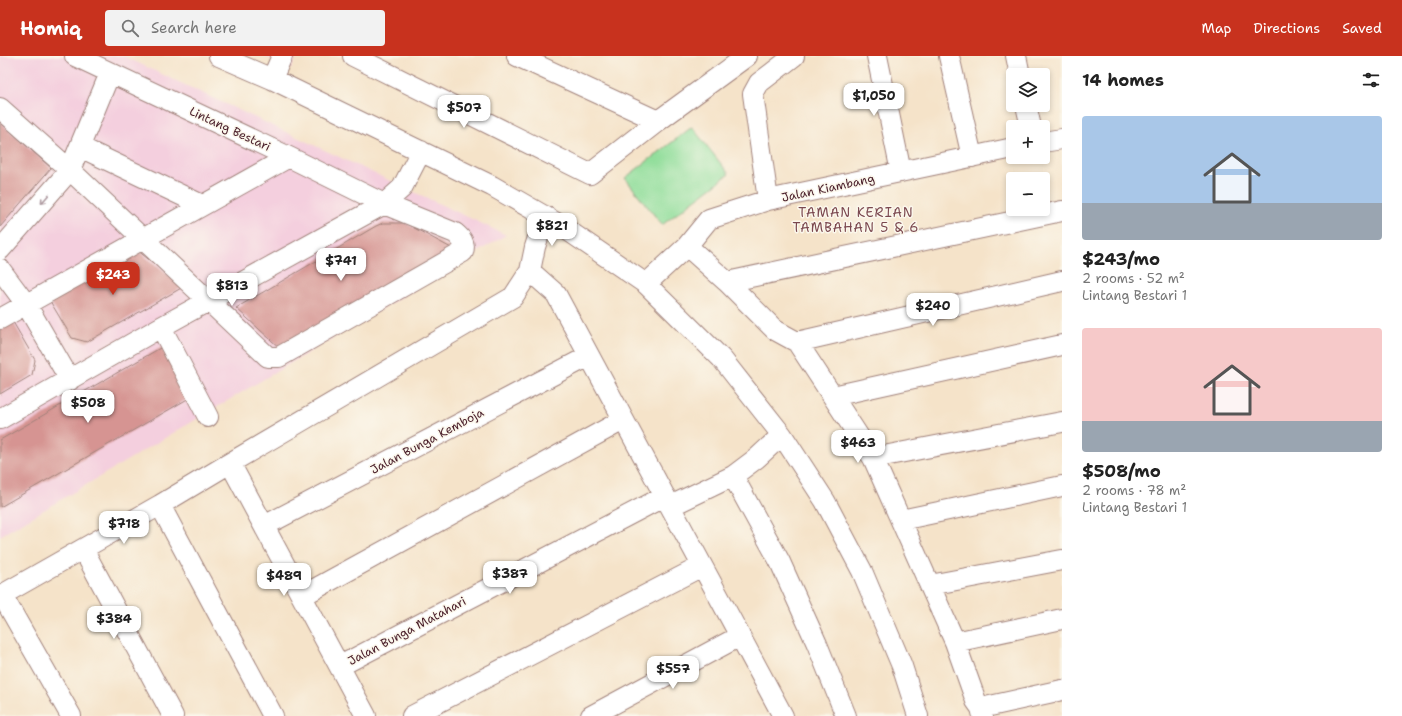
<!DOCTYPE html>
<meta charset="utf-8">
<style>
:root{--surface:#fff;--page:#f2f2f2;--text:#222;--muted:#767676;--accent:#c8321e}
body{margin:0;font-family:"Shantell Sans",sans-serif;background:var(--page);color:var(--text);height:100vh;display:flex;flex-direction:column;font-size:15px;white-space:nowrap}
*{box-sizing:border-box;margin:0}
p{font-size:13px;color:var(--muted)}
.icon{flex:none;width:22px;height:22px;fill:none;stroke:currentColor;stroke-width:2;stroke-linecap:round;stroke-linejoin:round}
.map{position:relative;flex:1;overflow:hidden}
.side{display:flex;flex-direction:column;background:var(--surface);width:340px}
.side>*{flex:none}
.tools{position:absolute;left:1006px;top:12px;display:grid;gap:8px}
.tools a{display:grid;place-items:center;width:44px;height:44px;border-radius:4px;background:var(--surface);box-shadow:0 2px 6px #0003;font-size:20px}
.price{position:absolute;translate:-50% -34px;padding:0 9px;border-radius:8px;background:#fff;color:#222;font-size:13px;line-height:26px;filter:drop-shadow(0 1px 2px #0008)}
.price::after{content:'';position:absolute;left:50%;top:24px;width:12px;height:9px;margin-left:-6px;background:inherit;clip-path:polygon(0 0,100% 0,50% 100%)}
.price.selected{background:var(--accent);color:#fff}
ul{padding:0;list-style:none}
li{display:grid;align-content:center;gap:8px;height:212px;padding:0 20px}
li span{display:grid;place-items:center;height:124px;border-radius:4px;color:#555}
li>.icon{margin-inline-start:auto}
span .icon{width:72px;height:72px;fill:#fffc;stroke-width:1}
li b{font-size:17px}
h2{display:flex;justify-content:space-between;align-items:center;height:48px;padding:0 20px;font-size:17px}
header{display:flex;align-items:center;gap:24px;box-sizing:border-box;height:56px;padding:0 20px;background:var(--accent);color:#fff}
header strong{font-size:19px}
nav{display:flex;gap:22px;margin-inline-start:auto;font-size:14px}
.search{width:280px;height:36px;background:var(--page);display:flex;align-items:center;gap:10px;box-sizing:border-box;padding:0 14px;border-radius:4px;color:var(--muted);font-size:15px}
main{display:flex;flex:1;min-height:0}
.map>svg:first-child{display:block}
.built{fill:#f4cfde}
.green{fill:#92de9b;stroke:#6e7e63}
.building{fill:#d69492}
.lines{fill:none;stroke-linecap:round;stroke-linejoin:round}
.minor-casing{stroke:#a0817a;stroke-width:22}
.minor{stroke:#fff;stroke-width:20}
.oneway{stroke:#ae9aa0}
.labels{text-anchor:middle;stroke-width:3;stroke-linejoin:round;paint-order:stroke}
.street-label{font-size:12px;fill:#4a1f2b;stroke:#fbf7ec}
.neighbourhood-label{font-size:13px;letter-spacing:1px;fill:#7b484f;stroke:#fbf7ec}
</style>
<header>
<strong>Homiq</strong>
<div class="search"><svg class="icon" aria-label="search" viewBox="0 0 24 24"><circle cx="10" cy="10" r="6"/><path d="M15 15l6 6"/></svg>Search here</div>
<nav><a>Map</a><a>Directions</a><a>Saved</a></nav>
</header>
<main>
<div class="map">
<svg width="1062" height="660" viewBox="0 0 1062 660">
<rect width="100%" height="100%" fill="#fbf7ec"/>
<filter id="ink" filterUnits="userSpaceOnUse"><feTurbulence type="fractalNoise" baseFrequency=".025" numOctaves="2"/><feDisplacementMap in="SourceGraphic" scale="8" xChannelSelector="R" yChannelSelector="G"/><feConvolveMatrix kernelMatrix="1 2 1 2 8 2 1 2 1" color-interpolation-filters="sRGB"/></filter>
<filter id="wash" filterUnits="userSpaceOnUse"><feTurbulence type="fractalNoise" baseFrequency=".012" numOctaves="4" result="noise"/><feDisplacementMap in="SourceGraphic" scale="16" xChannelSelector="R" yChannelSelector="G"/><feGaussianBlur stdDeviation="0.9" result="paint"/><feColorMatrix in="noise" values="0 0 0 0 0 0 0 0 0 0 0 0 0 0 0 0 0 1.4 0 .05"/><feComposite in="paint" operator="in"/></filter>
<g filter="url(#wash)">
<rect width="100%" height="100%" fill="#f5e3c9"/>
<path class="built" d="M 0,0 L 123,0 L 506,179 L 0,480 Z
M 264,0 L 297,0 L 291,13 Z"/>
<path class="green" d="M 692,71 L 729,118 L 662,169 L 625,122 Z"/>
<g id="blocks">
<path class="building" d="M 0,66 L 51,112 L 0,171 Z
M 383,167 L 405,167 L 453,193 L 282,294 L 236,252 L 376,170 Z
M 137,194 L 183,231 L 87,286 L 72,282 L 50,245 Z
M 13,266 L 35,304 L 32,319 L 0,338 L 0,273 Z
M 162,291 L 191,341 L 0,451 L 0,384 Z"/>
</g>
</g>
<g filter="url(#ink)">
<use href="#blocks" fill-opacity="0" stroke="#a0817a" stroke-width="1"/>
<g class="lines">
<g class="minor-casing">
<path id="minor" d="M 219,0 L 272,23 L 492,130 L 560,169 L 646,228 L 722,303 L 782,379 L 825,445 L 862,515 L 902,610 L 918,660
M 353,0 L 590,118 L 658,65 L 517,0
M 877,0 L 901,116
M 949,0 L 972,101
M 1016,0 L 1020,19
M 272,23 L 282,0
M 1026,49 L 1031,71
M 0,52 L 70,114 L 268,301 L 279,301 L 463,196 C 466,187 461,182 455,177 L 384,148 L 289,101 L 75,0
M 658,65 L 747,0
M 1043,86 L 1062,83
M 80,91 L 202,149
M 768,144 L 753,38 L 759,27 L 794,0
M 687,190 L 727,226 L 775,274 L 797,286 L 873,402 L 955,586 L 976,645 L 981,652 L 983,660
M 0,194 L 70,114 L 110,17
M 0,213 L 26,248 L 70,324
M 530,215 L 556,238 L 783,660
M 727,226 L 1062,155
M 646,228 L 687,190 L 709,163 L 768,144 L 1013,92
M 0,263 L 289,101
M 161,271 L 208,361
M 797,286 L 1062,225
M 833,340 L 1062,289
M 0,363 L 161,271 L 384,148 L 402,132 L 421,95
M 873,402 L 1062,366
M 230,407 L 366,660
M 733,420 L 780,506 L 817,588 L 846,660
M 679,446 L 733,420 L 757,402 L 782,379
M 160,449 L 273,660
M 901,464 L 1062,430
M 264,470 L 589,300
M 83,493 L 173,660
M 930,529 L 1062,504
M 2,539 L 71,660
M 0,540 L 160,449 L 230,407 L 513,241 L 530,215 L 535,191 L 545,160
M 302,540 L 623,364
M 955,586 L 1062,563
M 340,610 L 665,440
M 981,652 L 1062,634
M 412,660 L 702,510
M 591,660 L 740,580"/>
</g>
<use href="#minor" class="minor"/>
</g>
<defs><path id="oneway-shaft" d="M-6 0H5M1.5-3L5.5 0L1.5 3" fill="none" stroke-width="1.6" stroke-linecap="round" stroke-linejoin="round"/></defs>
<use class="oneway" href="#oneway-shaft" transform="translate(45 143) rotate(131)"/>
</g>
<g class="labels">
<g class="street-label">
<text transform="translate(230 73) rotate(25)" y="4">Lintang Bestari</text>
<text transform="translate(828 132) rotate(-12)" y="4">Jalan Kiambang</text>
<text transform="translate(427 385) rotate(-28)" y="4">Jalan Bunga Kemboja</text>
<text transform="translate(407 575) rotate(-28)" y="4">Jalan Bunga Matahari</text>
</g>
<g class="neighbourhood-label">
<text x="856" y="161">TAMAN KERIAN<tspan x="856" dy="15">TAMBAHAN 5 &amp; 6</tspan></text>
</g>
</g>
</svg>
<div class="tools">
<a><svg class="icon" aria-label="layers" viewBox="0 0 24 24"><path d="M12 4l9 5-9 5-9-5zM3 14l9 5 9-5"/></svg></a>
<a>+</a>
<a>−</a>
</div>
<b class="price" style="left:874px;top:61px">$1,050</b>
<b class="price" style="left:464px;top:73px">$507</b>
<b class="price" style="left:552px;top:191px">$821</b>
<b class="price" style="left:341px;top:226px">$741</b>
<b class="price selected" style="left:113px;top:240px">$243</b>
<b class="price" style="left:232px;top:251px">$813</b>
<b class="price" style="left:933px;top:271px">$240</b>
<b class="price" style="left:88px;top:368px">$508</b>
<b class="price" style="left:858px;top:408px">$463</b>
<b class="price" style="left:124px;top:489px">$718</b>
<b class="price" style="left:510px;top:539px">$387</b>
<b class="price" style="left:284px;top:541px">$489</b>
<b class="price" style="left:114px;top:584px">$384</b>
<b class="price" style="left:673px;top:634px">$557</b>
</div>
<section class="side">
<h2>14 homes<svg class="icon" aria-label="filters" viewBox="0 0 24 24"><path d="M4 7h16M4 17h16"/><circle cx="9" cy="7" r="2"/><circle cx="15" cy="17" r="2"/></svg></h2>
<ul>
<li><span style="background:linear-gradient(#a9c7e8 70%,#9aa5b1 0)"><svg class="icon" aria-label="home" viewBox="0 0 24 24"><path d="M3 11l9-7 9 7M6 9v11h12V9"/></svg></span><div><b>$243/mo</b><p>2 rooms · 52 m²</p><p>Lintang Bestari 1</p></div></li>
<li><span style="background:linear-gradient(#f6c9c9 75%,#9aa5b1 0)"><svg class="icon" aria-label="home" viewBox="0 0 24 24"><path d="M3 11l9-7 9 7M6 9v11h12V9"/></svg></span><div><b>$508/mo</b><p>2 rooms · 78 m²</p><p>Lintang Bestari 1</p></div></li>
</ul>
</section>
</main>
